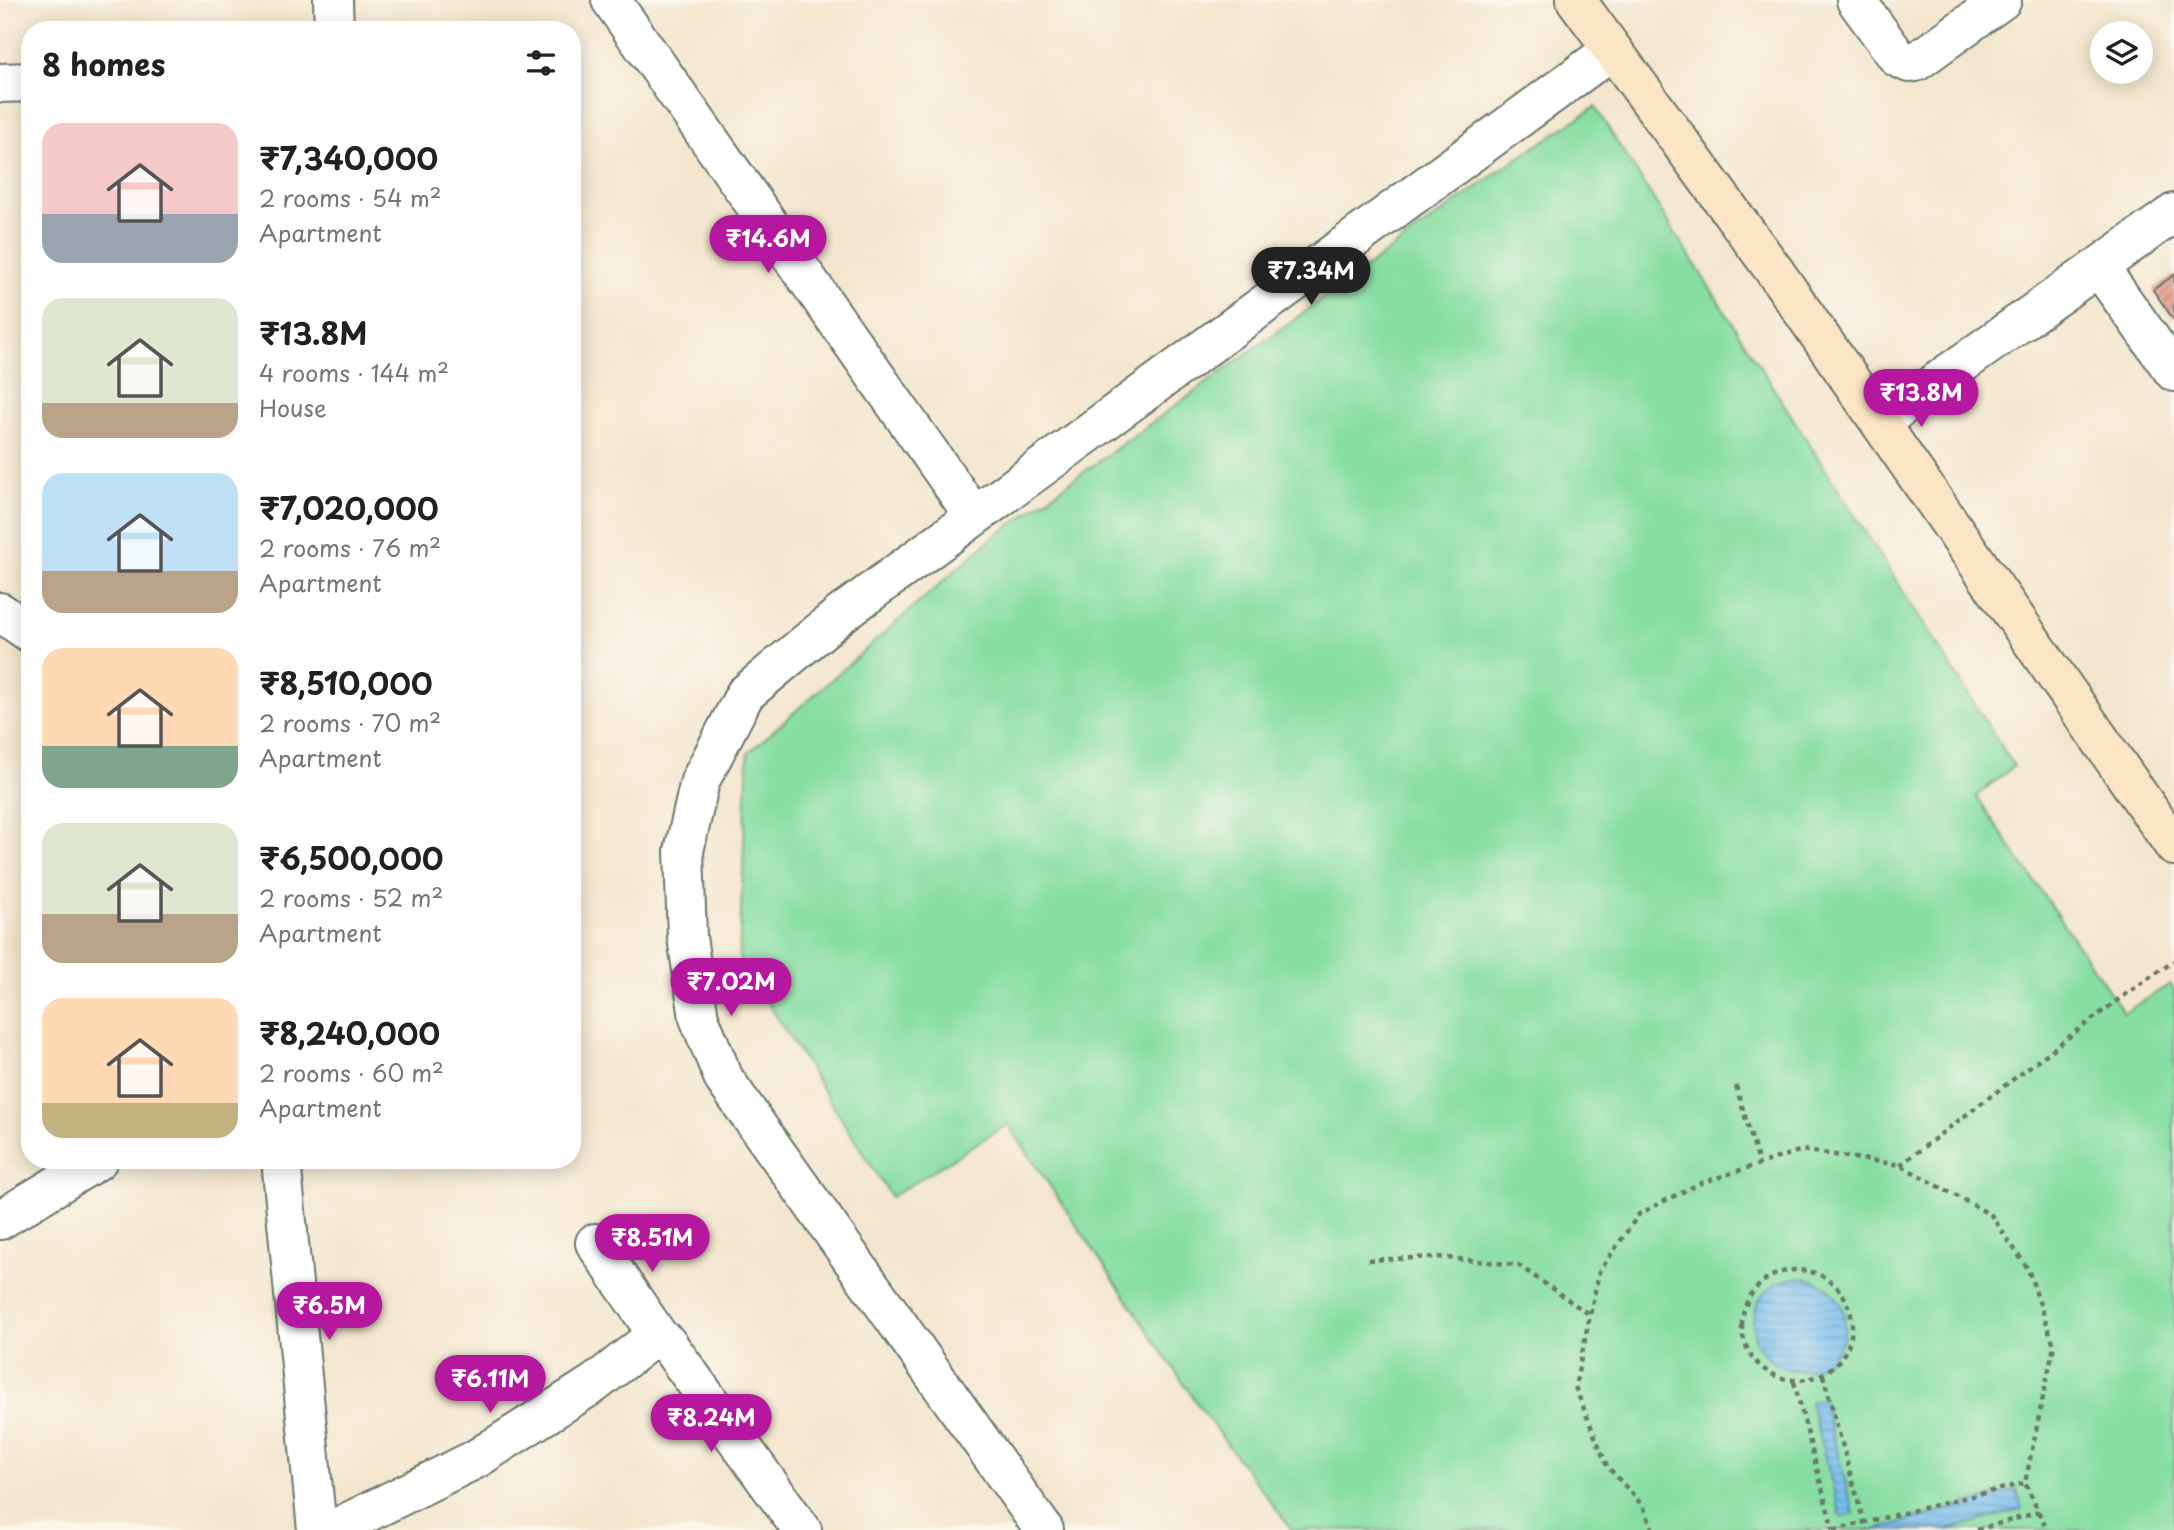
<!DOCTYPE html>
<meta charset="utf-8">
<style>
:root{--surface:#fff;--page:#f6f6f6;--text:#202124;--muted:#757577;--accent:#b5179e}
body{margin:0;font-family:"Playpen Sans",sans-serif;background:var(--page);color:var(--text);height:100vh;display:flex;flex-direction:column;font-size:26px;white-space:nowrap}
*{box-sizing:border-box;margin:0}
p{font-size:23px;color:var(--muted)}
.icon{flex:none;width:38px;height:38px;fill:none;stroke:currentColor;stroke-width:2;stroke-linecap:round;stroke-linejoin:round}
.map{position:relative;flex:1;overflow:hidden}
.details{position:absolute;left:21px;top:21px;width:560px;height:1148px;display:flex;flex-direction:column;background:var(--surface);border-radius:28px;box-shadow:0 4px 18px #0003}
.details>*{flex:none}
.controls{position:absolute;left:2090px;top:21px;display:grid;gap:14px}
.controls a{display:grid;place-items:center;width:63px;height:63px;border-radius:50%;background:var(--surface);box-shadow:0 4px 18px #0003;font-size:35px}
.price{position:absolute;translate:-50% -60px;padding:0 16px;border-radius:24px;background:var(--accent);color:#fff;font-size:23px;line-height:46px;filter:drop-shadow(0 2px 4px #0008)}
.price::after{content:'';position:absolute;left:50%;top:42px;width:21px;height:16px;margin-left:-10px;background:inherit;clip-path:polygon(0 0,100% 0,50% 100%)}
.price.on{background:#222;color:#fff}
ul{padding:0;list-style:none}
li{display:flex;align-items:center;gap:21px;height:175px;padding:0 21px}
li span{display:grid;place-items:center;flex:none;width:196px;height:140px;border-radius:21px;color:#555}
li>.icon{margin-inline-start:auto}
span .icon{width:84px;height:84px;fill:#fffc;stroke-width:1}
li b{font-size:30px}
h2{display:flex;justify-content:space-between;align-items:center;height:84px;padding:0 21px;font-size:30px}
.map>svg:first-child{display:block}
.green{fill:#87dea2;stroke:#538e6b;stroke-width:2}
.water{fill:url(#water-rules);stroke:#4c7d92;stroke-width:2}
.building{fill:url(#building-hatch)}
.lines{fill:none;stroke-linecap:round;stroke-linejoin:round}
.minor-casing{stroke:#6a786a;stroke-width:42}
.secondary-casing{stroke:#6a786a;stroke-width:42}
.path{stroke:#6a786a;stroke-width:4.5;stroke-dasharray:5 5;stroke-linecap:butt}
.minor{stroke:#fff;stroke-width:38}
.secondary{stroke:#fce5c4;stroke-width:38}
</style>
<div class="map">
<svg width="2174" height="1530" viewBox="0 0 2174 1530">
<defs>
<pattern id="water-rules" width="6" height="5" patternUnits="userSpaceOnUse" patternTransform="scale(1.75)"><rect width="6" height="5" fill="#78bdef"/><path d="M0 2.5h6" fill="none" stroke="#629bc2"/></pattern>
<pattern id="building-hatch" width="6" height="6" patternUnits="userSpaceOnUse" patternTransform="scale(1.75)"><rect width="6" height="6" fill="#e28e7d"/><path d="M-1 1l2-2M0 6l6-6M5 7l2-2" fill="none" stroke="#b77567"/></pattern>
</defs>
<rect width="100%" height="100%" fill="#fbf7ec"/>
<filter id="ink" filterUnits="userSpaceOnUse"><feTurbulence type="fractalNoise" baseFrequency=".0143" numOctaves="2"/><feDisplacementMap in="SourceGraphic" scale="14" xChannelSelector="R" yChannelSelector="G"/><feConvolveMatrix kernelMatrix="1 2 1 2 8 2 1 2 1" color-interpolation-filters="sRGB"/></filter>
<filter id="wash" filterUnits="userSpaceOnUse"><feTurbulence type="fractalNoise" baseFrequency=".00686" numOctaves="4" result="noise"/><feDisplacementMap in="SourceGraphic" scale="28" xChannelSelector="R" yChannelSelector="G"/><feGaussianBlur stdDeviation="1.57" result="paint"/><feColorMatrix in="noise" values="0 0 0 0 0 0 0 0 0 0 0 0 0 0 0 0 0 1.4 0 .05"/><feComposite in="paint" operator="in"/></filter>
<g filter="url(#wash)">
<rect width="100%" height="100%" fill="#f4e6ce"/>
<path class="green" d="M 1595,107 L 2014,766 L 1976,796 L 2124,1013 L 2170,984 L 2174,990 L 2174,1530 L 1292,1530 L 1205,1415 L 1008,1124 L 891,1197 L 739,958 L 748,753 L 990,540 L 1506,166 Z"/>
<path class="water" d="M1753 1324a46 46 0 1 1 92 0a46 46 0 1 1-92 0Z
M 1823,1398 L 1854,1514 L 1841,1517 L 1810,1402 Z
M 2017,1490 L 2022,1509 L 1947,1530 L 1875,1530 Z"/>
<g id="blocks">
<path class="building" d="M 2174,275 L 2174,320 L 2153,290 Z"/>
</g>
</g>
<g filter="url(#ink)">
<use href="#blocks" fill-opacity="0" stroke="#6a786a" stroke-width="2"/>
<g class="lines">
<g class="minor-casing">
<path id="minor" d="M 333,0 L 334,30
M 611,0 L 974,516
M 1856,0 L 1898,58 L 1909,63 L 1916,62 L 2002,0
M 0,83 L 30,82
M 2099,267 L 2174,372
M 1880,422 L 2174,213
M 0,612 L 30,633
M 281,1160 L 317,1530
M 0,1220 L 98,1160
M 595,1243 L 659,1337 L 667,1343 L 802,1530
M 332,1530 L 476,1459 L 595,1383 L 650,1340 L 659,1337
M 1044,1530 L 724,1079 L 699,1018 L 687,937 L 684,851 L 700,781 L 745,694 L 841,614 L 1612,50"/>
</g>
<g class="secondary-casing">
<path id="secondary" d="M 1576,0 L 1776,273 L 2174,846"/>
</g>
<path class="path" d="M 1736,1086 L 1759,1163
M 1900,1165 L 2119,999 L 2174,961
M 1368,1260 L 1437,1257 L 1518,1265 L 1590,1315
M1742 1325a55 55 0 1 1 110 0a55 55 0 1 1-110 0Z
M 1823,1375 L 1866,1530
M 1794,1382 L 1833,1530
M 1653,1530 L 1643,1506 L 1607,1466 L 1575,1387 L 1599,1272 L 1639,1214 L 1698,1184 L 1802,1150 L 1900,1165 L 1991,1215 L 2028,1269 L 2054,1345 L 2025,1483 L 2047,1530
M 1834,1530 L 2025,1483
M 1977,1530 L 2039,1512"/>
<use href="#minor" class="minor"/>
<use href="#secondary" class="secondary"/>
</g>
</g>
</svg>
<div class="controls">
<a><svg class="icon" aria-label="layers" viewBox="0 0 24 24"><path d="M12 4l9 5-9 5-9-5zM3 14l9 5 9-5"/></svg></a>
</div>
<b class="price" style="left:768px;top:275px">₹14.6M</b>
<b class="price on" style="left:1311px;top:307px">₹7.34M</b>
<b class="price" style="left:1921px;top:429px">₹13.8M</b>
<b class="price" style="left:731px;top:1018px">₹7.02M</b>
<b class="price" style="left:652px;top:1274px">₹8.51M</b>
<b class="price" style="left:329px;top:1342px">₹6.5M</b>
<b class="price" style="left:490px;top:1415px">₹6.11M</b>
<b class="price" style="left:711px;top:1454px">₹8.24M</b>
<section class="details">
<h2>8 homes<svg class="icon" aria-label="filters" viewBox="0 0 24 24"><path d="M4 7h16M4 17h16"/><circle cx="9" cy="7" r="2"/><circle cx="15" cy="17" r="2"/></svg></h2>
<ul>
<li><span style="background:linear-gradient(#f6c9c9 65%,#9aa5b1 0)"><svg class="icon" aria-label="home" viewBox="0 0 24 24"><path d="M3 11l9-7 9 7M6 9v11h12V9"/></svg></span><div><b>₹7,340,000</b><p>2 rooms · 54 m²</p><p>Apartment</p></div></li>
<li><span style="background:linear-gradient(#dfe7d0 75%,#b9a48a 0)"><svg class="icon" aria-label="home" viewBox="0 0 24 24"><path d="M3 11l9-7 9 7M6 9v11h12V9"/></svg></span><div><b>₹13.8M</b><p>4 rooms · 144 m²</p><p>House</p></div></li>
<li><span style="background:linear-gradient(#bfe0f5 70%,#b9a48a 0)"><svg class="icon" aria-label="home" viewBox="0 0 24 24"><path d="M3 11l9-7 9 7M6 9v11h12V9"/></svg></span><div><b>₹7,020,000</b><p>2 rooms · 76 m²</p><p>Apartment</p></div></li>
<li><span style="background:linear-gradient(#ffd9b3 70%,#7fa58c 0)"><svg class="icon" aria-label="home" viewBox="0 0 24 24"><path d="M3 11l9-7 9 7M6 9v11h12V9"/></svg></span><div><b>₹8,510,000</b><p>2 rooms · 70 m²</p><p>Apartment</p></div></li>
<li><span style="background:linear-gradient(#dfe7d0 65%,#b9a48a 0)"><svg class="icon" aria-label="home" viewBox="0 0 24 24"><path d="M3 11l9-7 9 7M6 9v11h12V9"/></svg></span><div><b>₹6,500,000</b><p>2 rooms · 52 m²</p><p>Apartment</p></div></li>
<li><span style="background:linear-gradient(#ffd9b3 75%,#c2b280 0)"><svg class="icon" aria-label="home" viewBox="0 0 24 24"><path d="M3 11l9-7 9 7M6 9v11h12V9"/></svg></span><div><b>₹8,240,000</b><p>2 rooms · 60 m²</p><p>Apartment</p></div></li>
</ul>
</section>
</div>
